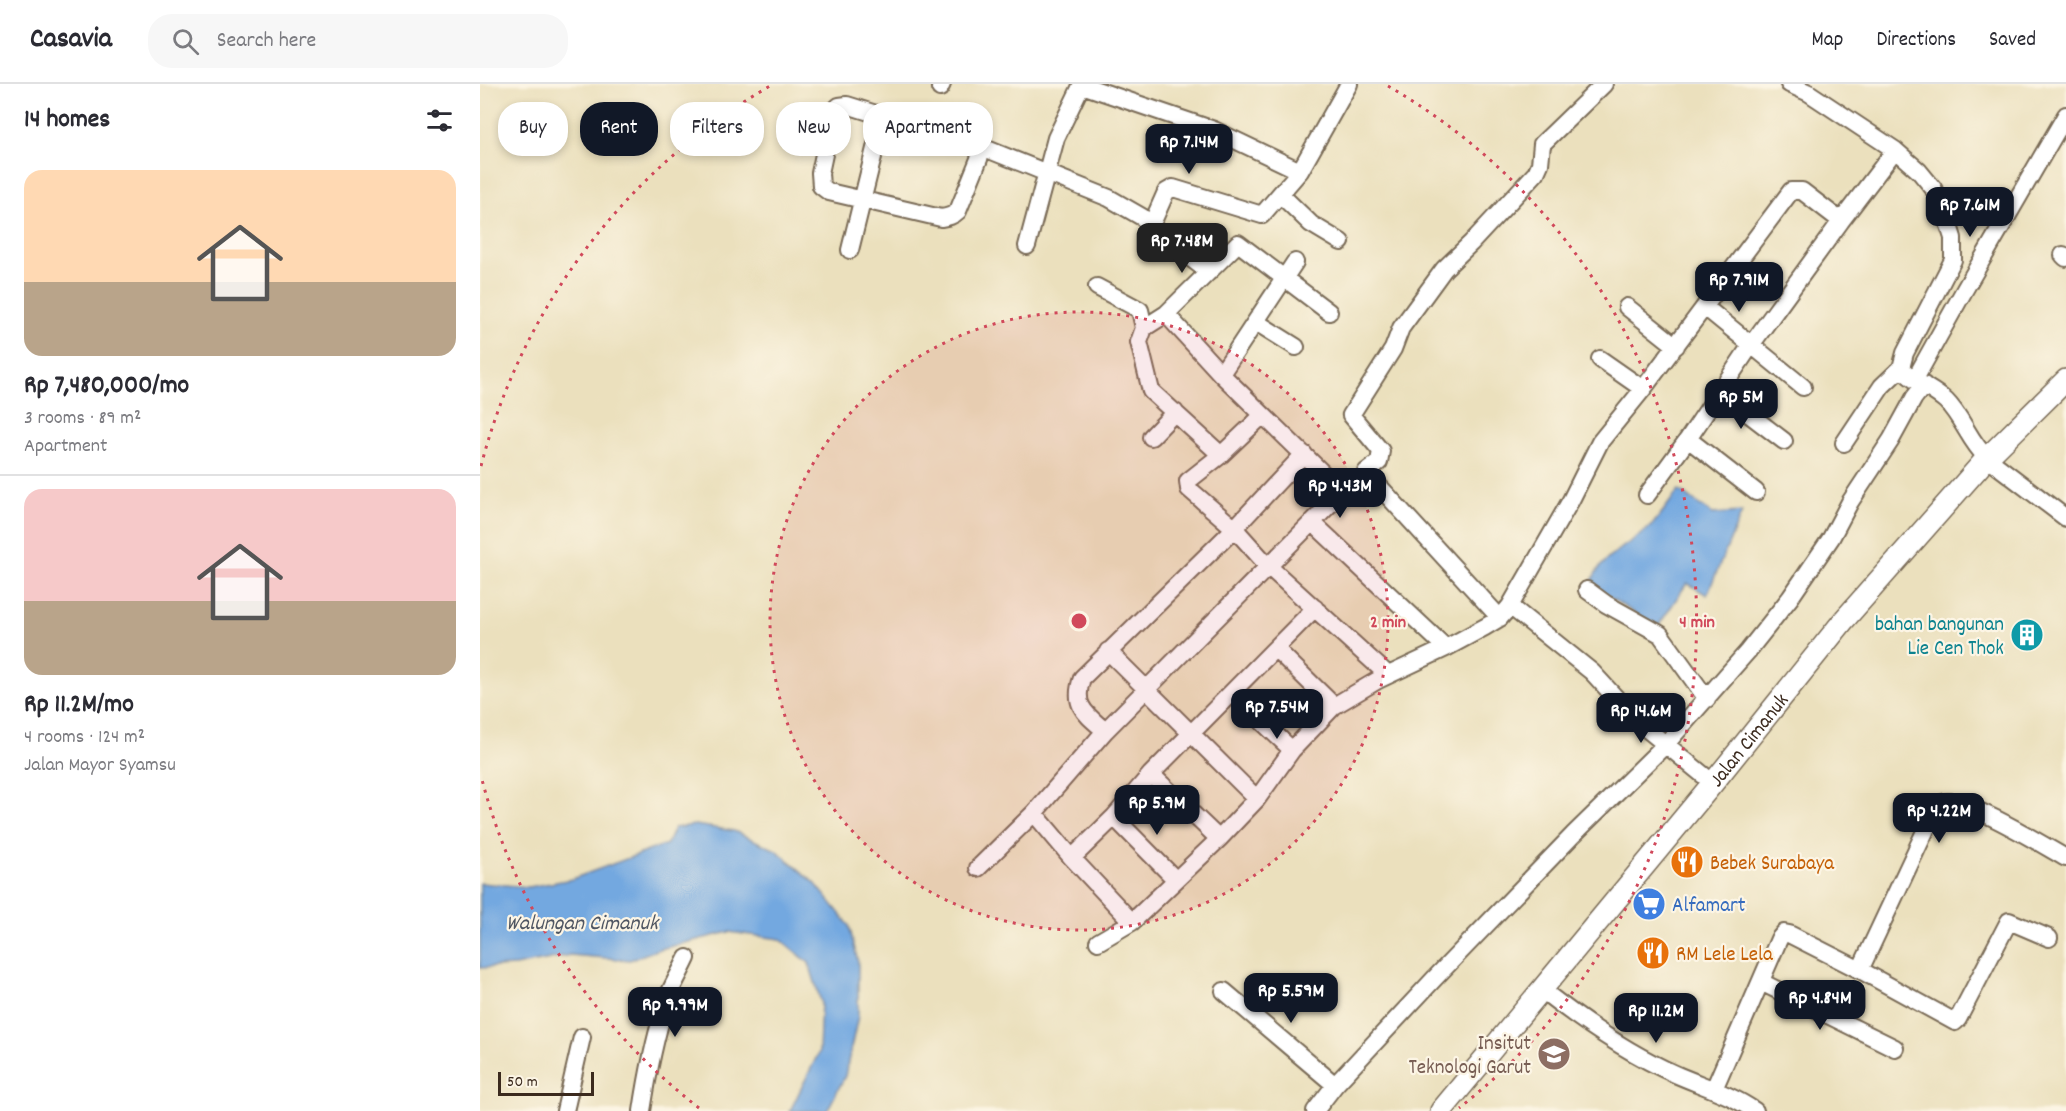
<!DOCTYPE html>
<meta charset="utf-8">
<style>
:root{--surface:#fff;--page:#f7f7f7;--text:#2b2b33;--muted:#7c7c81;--line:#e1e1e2;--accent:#111827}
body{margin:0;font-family:Dekko,sans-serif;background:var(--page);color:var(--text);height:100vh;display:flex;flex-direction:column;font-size:22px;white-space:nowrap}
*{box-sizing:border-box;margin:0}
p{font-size:20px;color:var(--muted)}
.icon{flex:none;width:33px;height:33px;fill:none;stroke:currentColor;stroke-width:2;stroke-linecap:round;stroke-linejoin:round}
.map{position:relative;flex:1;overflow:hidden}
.sheet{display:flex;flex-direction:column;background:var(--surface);width:480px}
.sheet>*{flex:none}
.top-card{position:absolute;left:18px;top:18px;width:570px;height:54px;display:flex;gap:12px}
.scale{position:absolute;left:18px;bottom:15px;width:96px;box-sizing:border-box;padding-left:6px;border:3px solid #3b2a1e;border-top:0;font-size:16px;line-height:21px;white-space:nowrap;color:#3b2a1e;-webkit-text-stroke:4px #fcf5e5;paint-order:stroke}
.price{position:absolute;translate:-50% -51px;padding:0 14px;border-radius:12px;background:var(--accent);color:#fff;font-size:20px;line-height:39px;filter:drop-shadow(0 2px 3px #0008)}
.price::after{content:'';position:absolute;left:50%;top:36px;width:18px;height:14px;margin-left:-9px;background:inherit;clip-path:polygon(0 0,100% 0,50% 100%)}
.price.on{background:#222;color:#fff}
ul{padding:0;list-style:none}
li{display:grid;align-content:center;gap:12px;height:318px;padding:0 24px}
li+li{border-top:2px solid var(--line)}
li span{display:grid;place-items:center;height:186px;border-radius:18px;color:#555}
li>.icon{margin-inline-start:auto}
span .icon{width:108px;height:108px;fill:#fffc;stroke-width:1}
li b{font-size:26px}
h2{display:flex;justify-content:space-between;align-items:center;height:72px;padding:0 24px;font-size:26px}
.pill{padding:0 21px;border-radius:24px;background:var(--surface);box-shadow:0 3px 9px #0003;font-size:21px;line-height:54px}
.pill.on{background:var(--accent);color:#fff}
header{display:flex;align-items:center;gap:36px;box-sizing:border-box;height:84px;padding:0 30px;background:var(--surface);border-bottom:2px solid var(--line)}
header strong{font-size:28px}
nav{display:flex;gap:33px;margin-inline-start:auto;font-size:21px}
.search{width:420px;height:54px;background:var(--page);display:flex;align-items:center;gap:15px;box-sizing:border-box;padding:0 21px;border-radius:24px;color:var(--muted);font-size:22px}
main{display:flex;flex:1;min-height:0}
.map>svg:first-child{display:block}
.water{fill:#73a8e0;stroke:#57697f;stroke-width:1.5}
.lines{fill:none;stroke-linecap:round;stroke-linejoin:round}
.minor-casing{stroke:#796a56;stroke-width:20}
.major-casing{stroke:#796a56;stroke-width:24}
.minor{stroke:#fff;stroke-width:16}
.major{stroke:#fff;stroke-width:21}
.ring{fill:none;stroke:#d1495b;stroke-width:3;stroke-dasharray:3 6}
.labels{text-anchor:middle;stroke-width:4.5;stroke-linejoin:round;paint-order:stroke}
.culture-label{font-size:21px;fill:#0d838f;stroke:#fcf5e5;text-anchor:end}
.street-label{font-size:21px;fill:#3b2a1e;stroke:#fcf5e5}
.food-label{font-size:21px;fill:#c56008;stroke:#fcf5e5;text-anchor:start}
.shop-label{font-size:21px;fill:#366cbe;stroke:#fcf5e5;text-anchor:start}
.education-label{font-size:21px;fill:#785e54;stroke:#fcf5e5;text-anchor:end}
.water-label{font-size:22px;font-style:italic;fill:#4f5662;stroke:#fcf5e5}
.centre{fill:#d1495b;stroke:#fcf5e5;stroke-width:3}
.ring-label{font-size:18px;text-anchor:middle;font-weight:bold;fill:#d1495b;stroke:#fcf5e5;stroke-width:4.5;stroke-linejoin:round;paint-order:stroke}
</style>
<header>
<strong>Casavia</strong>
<div class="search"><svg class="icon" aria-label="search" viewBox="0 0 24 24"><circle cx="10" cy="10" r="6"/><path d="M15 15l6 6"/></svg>Search here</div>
<nav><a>Map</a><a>Directions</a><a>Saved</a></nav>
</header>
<main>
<section class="sheet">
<h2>14 homes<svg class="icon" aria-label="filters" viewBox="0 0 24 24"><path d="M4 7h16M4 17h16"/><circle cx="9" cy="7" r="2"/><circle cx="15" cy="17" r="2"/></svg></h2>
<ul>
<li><span style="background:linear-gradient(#ffd9b3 60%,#b9a48a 0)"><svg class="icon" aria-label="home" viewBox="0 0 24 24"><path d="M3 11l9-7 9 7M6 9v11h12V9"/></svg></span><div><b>Rp 7,480,000/mo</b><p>3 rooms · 89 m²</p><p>Apartment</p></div></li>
<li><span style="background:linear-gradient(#f6c9c9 60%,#b9a48a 0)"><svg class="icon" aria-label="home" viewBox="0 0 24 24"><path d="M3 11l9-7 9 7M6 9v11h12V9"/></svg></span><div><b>Rp 11.2M/mo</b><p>4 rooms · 124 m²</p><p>Jalan Mayor Syamsu</p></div></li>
</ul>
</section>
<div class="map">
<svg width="1586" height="1027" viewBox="0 0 1586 1027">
<rect width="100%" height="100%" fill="#fcf5e5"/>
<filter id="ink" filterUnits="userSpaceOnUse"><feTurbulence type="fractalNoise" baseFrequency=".0167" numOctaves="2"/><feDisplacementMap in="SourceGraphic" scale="12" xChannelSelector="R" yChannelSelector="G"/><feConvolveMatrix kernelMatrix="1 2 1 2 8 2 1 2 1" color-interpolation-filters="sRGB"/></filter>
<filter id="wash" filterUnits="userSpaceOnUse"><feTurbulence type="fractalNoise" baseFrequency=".008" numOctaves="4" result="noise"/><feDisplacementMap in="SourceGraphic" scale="24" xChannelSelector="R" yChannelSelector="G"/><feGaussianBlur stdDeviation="1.35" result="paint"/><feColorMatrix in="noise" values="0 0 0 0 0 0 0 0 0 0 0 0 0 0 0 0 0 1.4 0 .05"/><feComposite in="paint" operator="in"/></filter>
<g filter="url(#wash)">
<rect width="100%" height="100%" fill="#ebe0bd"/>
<path class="water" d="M 1199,406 L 1232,430 L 1262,428 L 1227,511 L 1207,499 L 1177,544 L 1111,501 C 1116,475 1151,460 1170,443 C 1181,432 1189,418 1199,406 Z
M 215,741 L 254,747 L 296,766 L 335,799 L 369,841 L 378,878 L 378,932 L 365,992 L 347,1027 L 310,1027 L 339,968 L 341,918 L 329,879 L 300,855 L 249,848 L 176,866 L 150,876 L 90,871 L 35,882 L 0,884 L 0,799 L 49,803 L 92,795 L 187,760 L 194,744 Z"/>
</g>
<g filter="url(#ink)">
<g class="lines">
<g class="minor-casing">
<path id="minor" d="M 1309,0 L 1329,9 L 1415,66 L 1439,87 L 1453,104 L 1465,129 L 1473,154 L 1473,176 L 1425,269 L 1421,284 C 1433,298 1453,305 1466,317 C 1483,334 1489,357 1507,374 L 1586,434
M 602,1 L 734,46 L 820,87
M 460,4 L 462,0
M 502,63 L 499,75 L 478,127 C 473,132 468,133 461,134 L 349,108 L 341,102 L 340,89 L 353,28 L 359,22 L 367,21 L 502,63 L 629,114 L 662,133 L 684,154 L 729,188
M 800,110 L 831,140 L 861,158
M 671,142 L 686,108 L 693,104 L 782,131 L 820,87 L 869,0
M 547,162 L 576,54 L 602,0
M 370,166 L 403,32
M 1583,171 L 1586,174
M 617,203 L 660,226 L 664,244
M 1147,223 L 1196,262
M 1225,223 L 1323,303
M 776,238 L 816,263
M 1120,275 L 1163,305
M 741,290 L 815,178
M 1435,295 L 1485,205 L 1586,31
M 1240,308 L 1304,357
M 783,331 L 741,371 L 708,397 L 709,405 L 754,444 L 788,482 L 908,591
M 671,353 L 695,328
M 1208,355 L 1276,408
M 1364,359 L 1402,302 L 1421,284
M 741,371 L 671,307 L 659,258 L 664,244 L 686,230 L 758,159 L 849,228
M 1167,411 L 1208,355 L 1271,261 L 1361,137
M 832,438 L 966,564
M 1107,506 L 1126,520 L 1180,550 L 1227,615
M 1030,522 L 1112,588 L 1157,637 L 1233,699
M 1020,534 L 886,388 L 899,378 L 901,367 L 871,331 L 913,265 L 921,244 L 964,185 L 991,159 L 1056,89 L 1060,80 L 1062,60 L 1124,0
M 796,565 L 854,622
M 628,567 L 777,715
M 752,609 L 812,666
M 625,647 C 606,630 592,622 602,594 L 752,447 L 824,370
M 671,690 L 739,755
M 554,729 L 592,774 L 652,838
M 634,733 L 696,796
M 592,774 L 634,733 L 671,690 L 835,524
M 498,784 L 554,729 L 625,647 L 862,408 L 741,290 L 686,230
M 618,858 L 652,838 L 739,755 L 777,715 L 812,666 L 854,622 L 898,596 L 966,564 L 1005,543 L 1020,534 L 1030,522 L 1091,416 L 1120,358 L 1163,305 L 1311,107 L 1322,107 L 1361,137 L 1415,66
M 1380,886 L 1456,724 C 1460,720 1463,718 1468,718 C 1493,718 1561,760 1586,774
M 1281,898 L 1415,964
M 1062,906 C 1103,938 1147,969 1195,990 C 1222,1002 1251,1010 1275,1027
M 744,907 L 855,1001
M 1234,1005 L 1299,855 L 1304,849 L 1309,850 L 1380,886 L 1475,938 L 1478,935 L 1529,837 L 1569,854
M 85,1027 L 102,953
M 162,1027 C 168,988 176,945 190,908 C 195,897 202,885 207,874
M 835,1027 L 855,1001 L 954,895 L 1093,751 L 1186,660 L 1268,567 L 1310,514 L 1351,454 L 1370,418 L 1411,356 L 1434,314 L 1444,301"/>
</g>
<g class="major-casing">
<g id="major">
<path id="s1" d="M 961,1027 L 1233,699 L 1364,536 L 1507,374 L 1586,296"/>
</g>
</g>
<use href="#minor" class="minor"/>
<use href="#major" class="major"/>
</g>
</g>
<circle cx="599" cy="537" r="309" fill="#d1495b" fill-opacity=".12"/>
<g class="ring">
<circle cx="599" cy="537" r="309"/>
<path d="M219 1024A618 618 0 0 1 1 692M1 382A618 618 0 0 1 290 2M908 2A618 618 0 0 1 979 1024"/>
</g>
<defs>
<g id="building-disc" transform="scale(1.725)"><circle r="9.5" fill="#0f9aa8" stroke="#fcf5e5"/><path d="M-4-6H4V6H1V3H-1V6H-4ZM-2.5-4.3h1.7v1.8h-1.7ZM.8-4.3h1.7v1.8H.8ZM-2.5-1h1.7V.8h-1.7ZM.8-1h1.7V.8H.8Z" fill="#fff"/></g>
<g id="restaurant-disc" transform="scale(1.725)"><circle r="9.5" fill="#e8710a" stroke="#fcf5e5"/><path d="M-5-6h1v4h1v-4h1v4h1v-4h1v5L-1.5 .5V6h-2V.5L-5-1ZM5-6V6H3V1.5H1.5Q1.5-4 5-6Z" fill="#fff"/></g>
<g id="supermarket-disc" transform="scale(1.725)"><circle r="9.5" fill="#3f7fe0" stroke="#fcf5e5"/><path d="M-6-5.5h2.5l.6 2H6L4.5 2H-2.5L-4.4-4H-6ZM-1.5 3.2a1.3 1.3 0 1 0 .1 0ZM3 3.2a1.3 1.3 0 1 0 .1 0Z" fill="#fff"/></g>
<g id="university-disc" transform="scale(1.725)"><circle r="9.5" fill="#8d6e63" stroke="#fcf5e5"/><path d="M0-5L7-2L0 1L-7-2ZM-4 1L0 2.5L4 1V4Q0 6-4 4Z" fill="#fff"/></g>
</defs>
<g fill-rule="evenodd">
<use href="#building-disc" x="1547" y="551"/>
<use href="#restaurant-disc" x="1207" y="778"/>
<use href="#supermarket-disc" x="1169" y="820"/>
<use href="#restaurant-disc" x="1173" y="869"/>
<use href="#university-disc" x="1074" y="970"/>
</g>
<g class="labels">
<g class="culture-label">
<text x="1524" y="546">bahan bangunan<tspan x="1524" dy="24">Lie Cen Thok</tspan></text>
</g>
<g class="street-label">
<text dy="7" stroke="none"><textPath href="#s1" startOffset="482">Jalan Cimanuk</textPath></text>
</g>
<g class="food-label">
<text x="1230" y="785">Bebek Surabaya</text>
<text x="1196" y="876">RM Lele Lela</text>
</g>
<g class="shop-label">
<text x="1192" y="827">Alfamart</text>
</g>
<g class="education-label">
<text x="1051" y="965">Insitut<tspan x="1051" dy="24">Teknologi Garut</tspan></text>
</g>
<g class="water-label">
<text x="102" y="845">Walungan Cimanuk</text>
</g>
</g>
<circle cx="599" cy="537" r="9" class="centre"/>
<g class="ring-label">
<text x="908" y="543">2 min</text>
<text x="1217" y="543">4 min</text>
</g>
</svg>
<div class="scale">50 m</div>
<b class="price" style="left:709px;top:91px">Rp 7.14M</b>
<b class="price" style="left:1490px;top:154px">Rp 7.61M</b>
<b class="price on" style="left:702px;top:190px">Rp 7.48M</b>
<b class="price" style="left:1259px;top:229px">Rp 7.91M</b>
<b class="price" style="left:1261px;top:346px">Rp 5M</b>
<b class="price" style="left:860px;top:435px">Rp 4.43M</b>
<b class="price" style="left:797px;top:656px">Rp 7.54M</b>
<b class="price" style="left:1161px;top:660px">Rp 14.6M</b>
<b class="price" style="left:677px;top:752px">Rp 5.9M</b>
<b class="price" style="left:1459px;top:760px">Rp 4.22M</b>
<b class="price" style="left:811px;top:940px">Rp 5.59M</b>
<b class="price" style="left:1340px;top:947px">Rp 4.84M</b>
<b class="price" style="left:195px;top:954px">Rp 9.99M</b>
<b class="price" style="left:1176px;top:960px">Rp 11.2M</b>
<div class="top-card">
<a class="pill">Buy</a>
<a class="pill on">Rent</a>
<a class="pill">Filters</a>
<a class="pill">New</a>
<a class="pill">Apartment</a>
</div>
</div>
</main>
